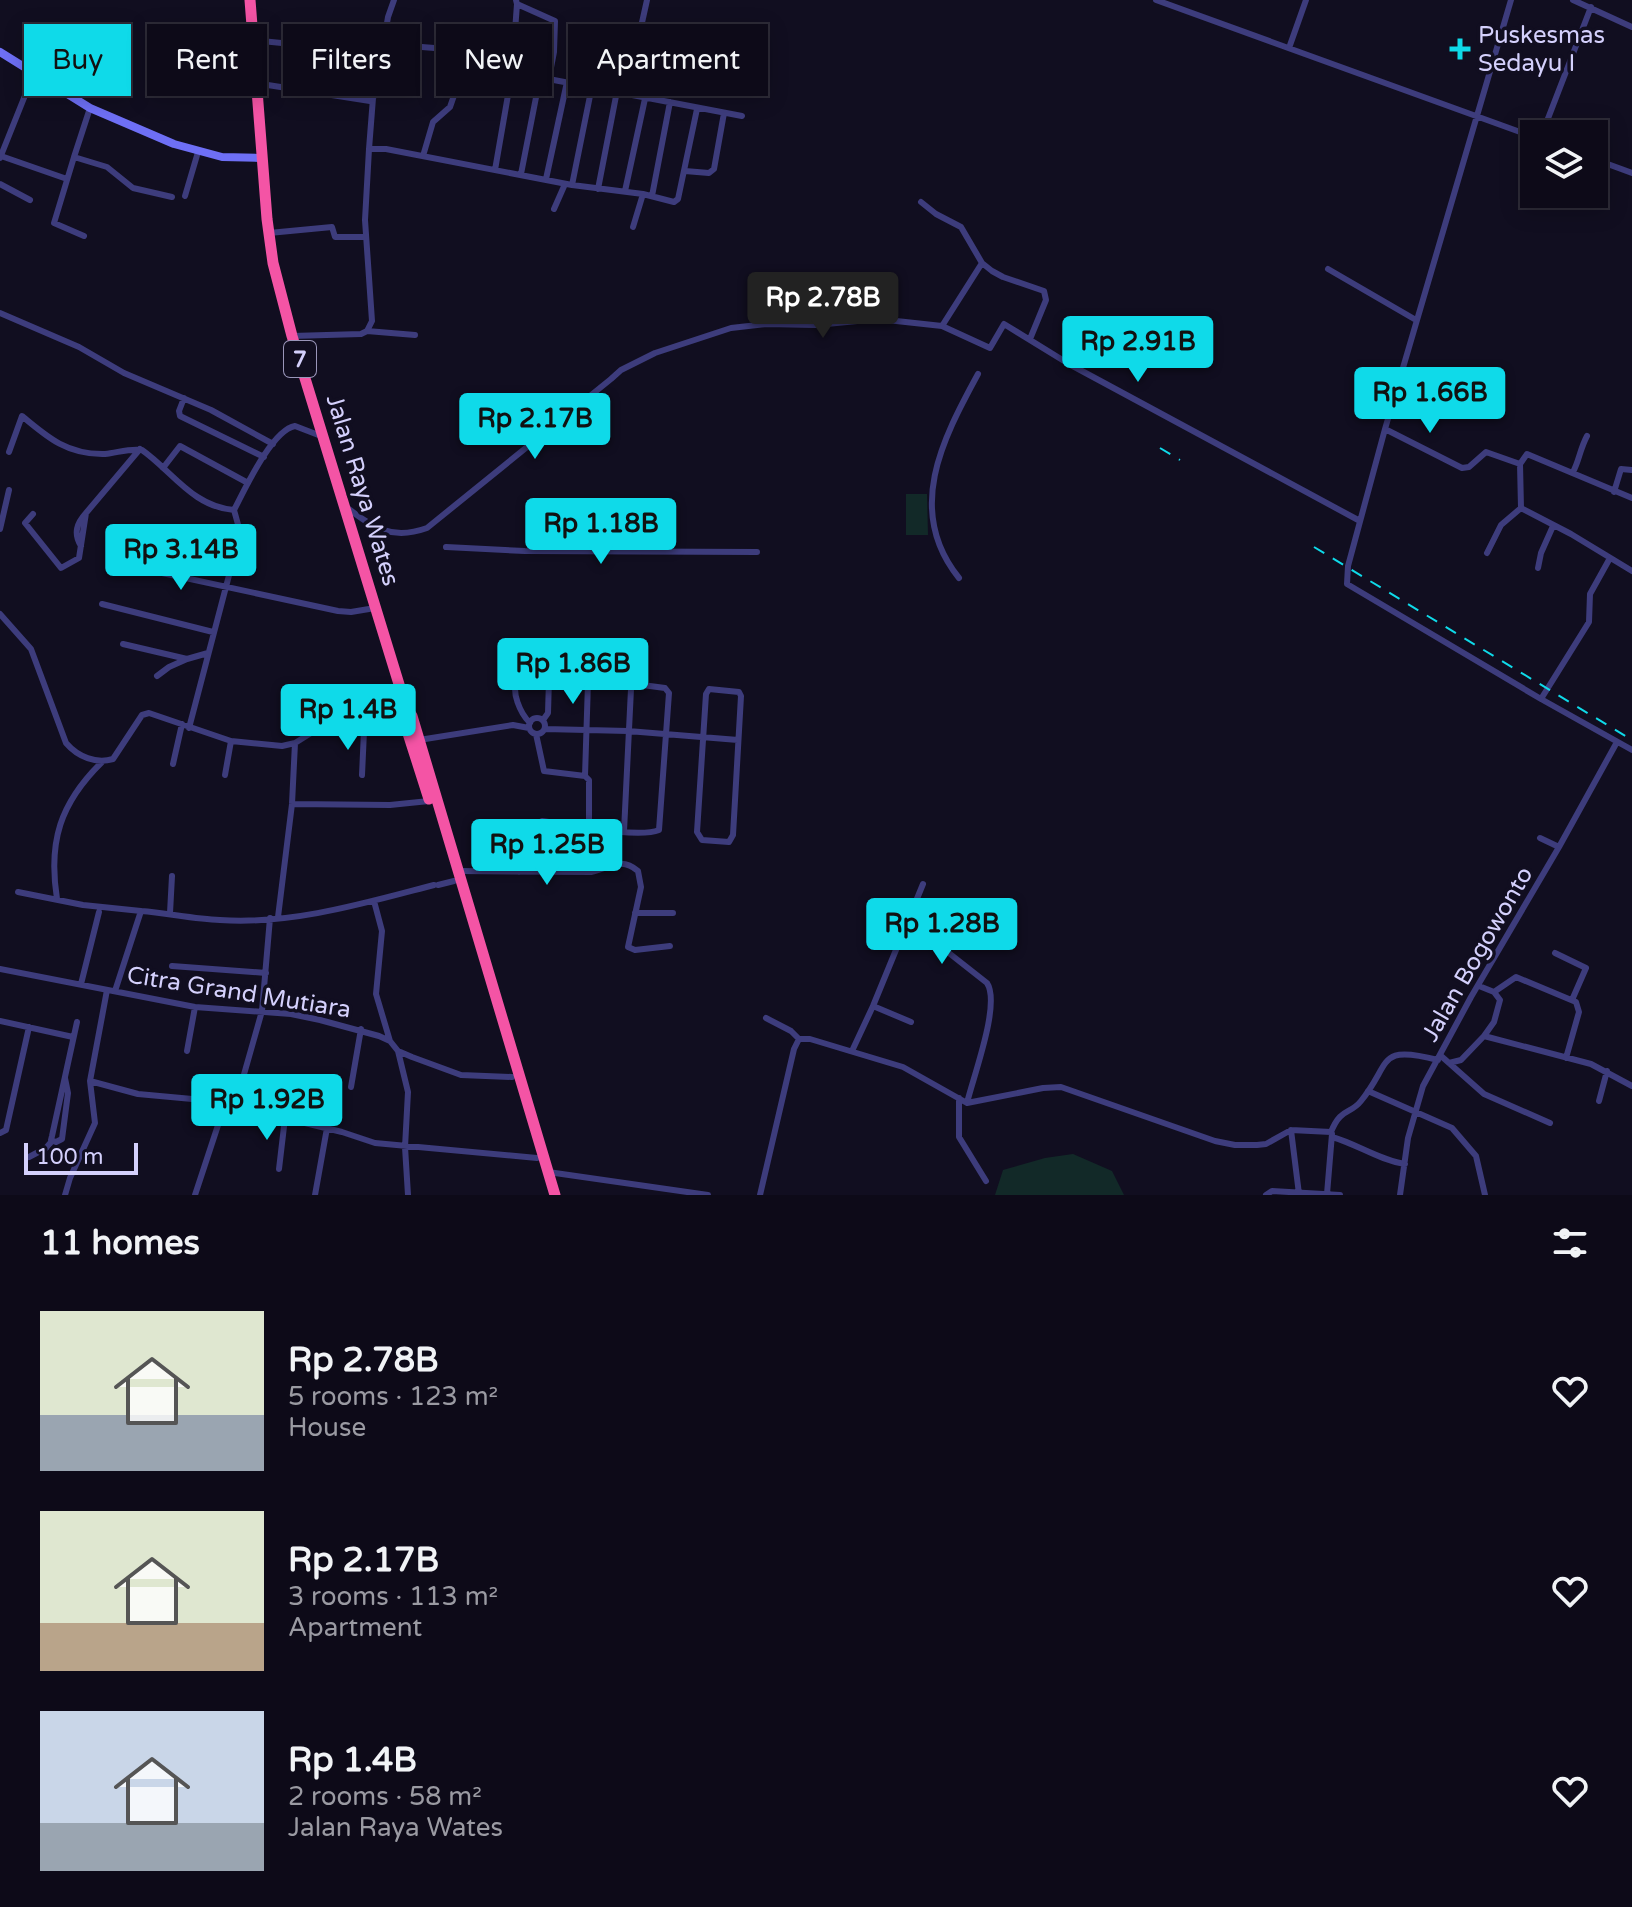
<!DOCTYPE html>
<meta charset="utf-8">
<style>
:root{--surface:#0d0a18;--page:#161321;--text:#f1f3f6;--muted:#9a9aa2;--line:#2d2b37;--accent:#0fdae9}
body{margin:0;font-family:"Varela Round",sans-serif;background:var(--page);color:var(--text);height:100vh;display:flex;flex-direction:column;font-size:30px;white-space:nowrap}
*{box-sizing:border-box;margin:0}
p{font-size:26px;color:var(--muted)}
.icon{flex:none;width:44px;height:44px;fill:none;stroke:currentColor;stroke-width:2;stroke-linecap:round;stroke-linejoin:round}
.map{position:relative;height:1195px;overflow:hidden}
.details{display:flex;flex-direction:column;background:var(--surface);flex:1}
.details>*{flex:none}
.banner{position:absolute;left:24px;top:24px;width:800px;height:72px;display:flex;gap:16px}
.tools{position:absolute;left:1520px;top:120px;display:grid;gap:16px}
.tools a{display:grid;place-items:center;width:88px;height:88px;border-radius:0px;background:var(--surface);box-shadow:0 4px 20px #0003,0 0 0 2px var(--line);font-size:40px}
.scale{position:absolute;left:24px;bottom:20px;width:114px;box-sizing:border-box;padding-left:8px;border:4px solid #d4d0fc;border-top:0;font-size:22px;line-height:28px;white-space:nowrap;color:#d4d0fc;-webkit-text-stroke:6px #110e20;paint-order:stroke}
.price{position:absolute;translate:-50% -68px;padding:0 18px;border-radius:8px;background:var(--accent);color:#111;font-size:26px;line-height:52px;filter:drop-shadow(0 2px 4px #0008)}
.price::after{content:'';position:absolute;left:50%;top:48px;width:24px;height:18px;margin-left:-12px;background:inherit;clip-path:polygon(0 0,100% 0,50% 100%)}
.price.active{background:#222;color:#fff}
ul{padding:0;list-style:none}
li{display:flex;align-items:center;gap:24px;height:200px;padding:0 40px}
li span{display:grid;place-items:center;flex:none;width:224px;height:160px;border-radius:0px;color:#555}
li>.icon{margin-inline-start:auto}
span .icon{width:96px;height:96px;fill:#fffc;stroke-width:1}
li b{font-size:34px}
h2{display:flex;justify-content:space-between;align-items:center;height:96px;padding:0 40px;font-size:34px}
.chip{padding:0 28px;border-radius:0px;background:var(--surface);box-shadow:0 4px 20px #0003,0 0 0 2px var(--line);font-size:28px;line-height:72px}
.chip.active{background:var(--accent);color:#111}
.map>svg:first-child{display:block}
.green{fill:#122928}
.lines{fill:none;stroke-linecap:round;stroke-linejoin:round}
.street{stroke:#3d3c7c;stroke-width:6}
.secondary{stroke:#6e6ff5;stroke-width:8}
.highway{stroke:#f454a5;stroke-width:11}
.rail{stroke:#0fdae9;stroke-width:2;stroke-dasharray:12 10;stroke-linecap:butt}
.poi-dot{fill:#0fdae9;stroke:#110e20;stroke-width:3}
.labels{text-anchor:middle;stroke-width:7;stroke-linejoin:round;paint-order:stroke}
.shield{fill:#110e20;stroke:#9a96ba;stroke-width:2}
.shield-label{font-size:22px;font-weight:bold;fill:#d4d0fc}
.poi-label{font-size:24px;fill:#d4d0fc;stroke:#110e20;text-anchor:start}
.street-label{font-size:24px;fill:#d4d0fc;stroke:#110e20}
</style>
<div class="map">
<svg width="1632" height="1195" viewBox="0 0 1632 1195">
<rect width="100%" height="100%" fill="#110e20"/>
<path class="green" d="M 906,494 L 927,494 L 928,535 L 906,535 Z
M 1073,1154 L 1112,1171 L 1124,1195 L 995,1195 L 1003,1170 L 1045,1158 Z"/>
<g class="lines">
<path class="street" d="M 1156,0 L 1534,137
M 1511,0 L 1385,429 L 1348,566 L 1347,584 L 1541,699 L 1632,750
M 1573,0 L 1632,27
M 252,40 L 382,53
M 384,44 L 447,49
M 513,46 L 554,52 L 555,21 L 517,4 L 516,0
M 1289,48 L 1306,0
M 621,66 L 695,80
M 512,72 L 742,116
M 549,78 L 554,52
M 255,83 L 370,101 L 375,95 L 388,17 L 394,0
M 90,108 L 74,157 L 107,167 L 133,188 L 172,197
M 1542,134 L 1591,7
M 369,149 L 373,98
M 1,156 L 67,179
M 423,156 L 433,122 L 450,107 L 457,87 L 463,79 L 486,73 L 511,75
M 74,157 L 54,223 L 84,236
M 0,158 L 34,73
M 1594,159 L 1632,173
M 495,170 L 512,72 L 517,4
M 685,171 L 709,173 L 714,169 L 724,113
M 521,174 L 540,77
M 546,179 L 567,82
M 0,184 L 30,200
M 572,185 L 592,86
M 598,189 L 617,91 L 623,40 L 626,37 L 639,36 L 647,0
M 625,191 L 651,71
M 185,196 L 198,152
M 652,196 L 670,102
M 921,202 L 936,214 L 961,227 L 982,263 L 992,271 L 1003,277 L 1044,291 L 1046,300 L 1030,339
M 554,209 L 565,184
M 633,227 L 643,194
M 269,233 L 332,227 L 335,237 L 365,237
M 1328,269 L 1416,320
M 0,313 L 79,347 L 124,373 L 211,410 L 273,444
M 942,326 L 990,348 L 1004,324 L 1069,364 L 1360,521
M 367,331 L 415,335
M 292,336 L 361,334 L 367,331 L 372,321 L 365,220 L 369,149 L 386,149 L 572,185 L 643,194 L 674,202 L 678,199 L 697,109
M 184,398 L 179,411 L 180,416 L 264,457
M 1385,429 L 1462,468 L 1469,467 L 1486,452 L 1520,464 L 1521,508 L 1501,525 L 1487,553
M 9,452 L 22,416 C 48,438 68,455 105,454 C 117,453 129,448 142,450 C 172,471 193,507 234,510
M 1520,464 L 1527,454 L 1632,498
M 163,468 L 180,446 L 248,483
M 1573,472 C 1579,461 1580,449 1587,436
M 1614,492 L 1621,469 L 1632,470
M 346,507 C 373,527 391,541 427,528 L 611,379 L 621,370 L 655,353 L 731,328 L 767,324 L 816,325 L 878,319 L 942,326 L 982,263
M 1521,508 L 1571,534 L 1632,571
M 33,514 L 25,523 L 61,568 L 79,558 L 86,513 L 140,449
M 0,529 L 9,490
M 81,546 C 73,533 77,523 86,513
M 446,547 L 525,551 L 757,552
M 139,568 L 338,611 L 351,612 L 375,608
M 1538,568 L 1541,553 L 1553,526
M 959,578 C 905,511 942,440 978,374
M 102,604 L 213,632
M 0,614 L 31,649 L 66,743 C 78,757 96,764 113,759 L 142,715 L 149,713 L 231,741 L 282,746 L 295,743 L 311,733 L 406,727
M 123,644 L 187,659 L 208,653
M 157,676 L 169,667 L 187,659
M 709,689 L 739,692 L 741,696 L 733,835 L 729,842 L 702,840 L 697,832 L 706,694 Z
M 1541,699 L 1589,622 L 1590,594 L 1610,558
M529 726a8 8 0 1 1 16 0a8 8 0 1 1-16 0Z
M 543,720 L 548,713 L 549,679
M 530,723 C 520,713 511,692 517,679 L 588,682 L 585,776
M 189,728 L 238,541 L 239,528 L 234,510 C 245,489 272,430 295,426 L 321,436
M 545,729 L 628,731 L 738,740
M 536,734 L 544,771 L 585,776 L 589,780 L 589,872
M 419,740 L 513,725 L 529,728
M 173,764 L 182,724
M 225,775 L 231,741
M 362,775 L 364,731
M 292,804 L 390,805 L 429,801
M 542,821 C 567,824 638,839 659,830 L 669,693 L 665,688 L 635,684 L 631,689 L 624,831
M 518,822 L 519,872
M 554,826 L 555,872
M 1540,838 L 1559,847
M 458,871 L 591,872 C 610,868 621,856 638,871 L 641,887 L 628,947 L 635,950 L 670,946
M 438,885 L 454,881
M 18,892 L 83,905 L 141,911 L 115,991
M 57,899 C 48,842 60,803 102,762
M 374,901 L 382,931 L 376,994 L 390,1041
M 141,911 C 167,913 194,919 220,920 C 292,925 365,903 434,885
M 170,913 L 172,876
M 635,913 L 673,913
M 278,917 L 292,804 L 295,743
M 904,932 L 940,946 L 987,983 C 1001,1004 973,1077 967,1103
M 1555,953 L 1586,968 L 1572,1000
M 172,966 L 266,973
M 0,969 L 195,1007 L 291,1014 L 320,1020 L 379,1036 L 390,1041 L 398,1051 L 412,1057 L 461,1075 L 512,1077
M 81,984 L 99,912
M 1479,986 L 1494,992 L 1500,1000 L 1494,1022 L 1484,1036 L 1591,1064 L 1632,1086
M 1494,992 L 1516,977 L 1576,1002 L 1579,1012 L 1566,1058
M 873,1006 L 911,1022
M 766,1018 L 791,1031 L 799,1039
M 0,1021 L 73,1037
M 187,1051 L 195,1007
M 398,1051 L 408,1092 L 405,1147 L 408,1195
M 852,1051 L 873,1006 L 923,884
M 1440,1055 L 1484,1094 L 1550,1123
M 1449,1063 L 1461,1060 L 1484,1036
M 65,1078 L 68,1093 L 62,1139 L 56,1142 L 51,1140 L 52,1136 L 77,1022
M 90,1081 L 138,1094 L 214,1101 L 342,1132 L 375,1143 L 537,1158
M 351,1087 L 361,1029
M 1368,1091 L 1452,1128 L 1476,1156 L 1485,1195
M 959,1098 L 959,1137 L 986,1181
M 1599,1101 L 1607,1071
M 235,1106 L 262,1011 L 270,918
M 1291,1130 L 1299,1194
M 0,1133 L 6,1130 L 29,1027
M 1332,1137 C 1357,1144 1379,1160 1405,1164
M 29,1157 L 46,1148 L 52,1141
M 279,1169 L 285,1118
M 548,1172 L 708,1195
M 1327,1194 L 1332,1134
M 65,1195 L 70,1178 L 95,1123 L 90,1081 L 107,990
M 195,1195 L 225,1104
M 315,1195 L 327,1128
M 760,1195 L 794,1049 L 799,1039 L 810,1039 L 903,1067 L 967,1103 L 1043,1088 L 1061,1087 L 1215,1141 L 1235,1145 L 1257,1145 L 1266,1144 L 1291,1130 L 1331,1132 C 1341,1107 1350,1115 1361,1101 C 1392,1063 1376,1044 1438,1060
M 1266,1195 L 1272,1191 L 1340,1195
M 1400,1195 L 1408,1138 L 1423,1086 L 1471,997 L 1559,847 L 1617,742"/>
<path class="secondary" d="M 0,52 L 90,108 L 174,144 L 222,157 L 261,158"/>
<path class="highway" d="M 250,0 L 267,219 L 273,263 L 292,336 L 406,707 L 412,716 L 555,1195
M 406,707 L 406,727 L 429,799"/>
<path class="rail" d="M 1160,448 L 1180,460
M 1314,547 L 1632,740"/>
</g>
<path class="poi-dot" d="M1456 37h8v8h8v8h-8v8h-8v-8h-8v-8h8z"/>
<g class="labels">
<rect class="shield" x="284" y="341" width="32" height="36" rx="6"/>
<g class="shield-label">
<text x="300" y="367">7</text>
</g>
<g class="poi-label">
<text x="1478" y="43">Puskesmas<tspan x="1478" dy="28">Sedayu I</tspan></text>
</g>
<g class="street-label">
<text transform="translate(363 490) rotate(73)" y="8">Jalan Raya Wates</text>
<text transform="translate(1477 954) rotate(-60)" y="8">Jalan Bogowonto</text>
<text transform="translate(239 992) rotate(9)" y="8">Citra Grand Mutiara</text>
</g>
</g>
</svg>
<div class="tools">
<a><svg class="icon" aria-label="layers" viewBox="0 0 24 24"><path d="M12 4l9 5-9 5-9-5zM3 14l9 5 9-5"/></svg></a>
</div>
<div class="scale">100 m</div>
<b class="price active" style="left:823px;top:340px">Rp 2.78B</b>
<b class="price" style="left:1138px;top:384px">Rp 2.91B</b>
<b class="price" style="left:1430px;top:435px">Rp 1.66B</b>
<b class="price" style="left:535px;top:461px">Rp 2.17B</b>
<b class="price" style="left:601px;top:566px">Rp 1.18B</b>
<b class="price" style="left:181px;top:592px">Rp 3.14B</b>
<b class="price" style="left:573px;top:706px">Rp 1.86B</b>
<b class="price" style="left:348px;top:752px">Rp 1.4B</b>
<b class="price" style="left:547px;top:887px">Rp 1.25B</b>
<b class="price" style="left:942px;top:966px">Rp 1.28B</b>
<b class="price" style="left:267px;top:1142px">Rp 1.92B</b>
<div class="banner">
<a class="chip active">Buy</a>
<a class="chip">Rent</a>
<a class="chip">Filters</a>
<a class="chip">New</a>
<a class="chip">Apartment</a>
</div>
</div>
<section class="details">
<h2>11 homes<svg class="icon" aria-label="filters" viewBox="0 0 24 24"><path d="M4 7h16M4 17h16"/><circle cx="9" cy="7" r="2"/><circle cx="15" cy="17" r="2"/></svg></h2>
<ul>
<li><span style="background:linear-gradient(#dfe7d0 65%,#9aa5b1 0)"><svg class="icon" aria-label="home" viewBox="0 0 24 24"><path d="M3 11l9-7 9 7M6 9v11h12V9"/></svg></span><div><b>Rp 2.78B</b><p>5 rooms · 123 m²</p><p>House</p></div><svg class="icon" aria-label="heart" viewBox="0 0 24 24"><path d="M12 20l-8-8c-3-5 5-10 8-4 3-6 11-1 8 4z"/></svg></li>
<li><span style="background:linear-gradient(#dfe7d0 70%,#b9a48a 0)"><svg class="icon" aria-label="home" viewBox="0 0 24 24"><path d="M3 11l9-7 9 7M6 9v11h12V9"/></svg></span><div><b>Rp 2.17B</b><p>3 rooms · 113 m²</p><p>Apartment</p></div><svg class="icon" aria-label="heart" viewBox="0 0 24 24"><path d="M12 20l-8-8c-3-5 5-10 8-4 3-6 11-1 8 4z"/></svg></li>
<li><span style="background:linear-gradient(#c9d6e8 70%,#9aa5b1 0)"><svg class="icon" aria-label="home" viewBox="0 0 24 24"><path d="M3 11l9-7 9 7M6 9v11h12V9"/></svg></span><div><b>Rp 1.4B</b><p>2 rooms · 58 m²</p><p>Jalan Raya Wates</p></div><svg class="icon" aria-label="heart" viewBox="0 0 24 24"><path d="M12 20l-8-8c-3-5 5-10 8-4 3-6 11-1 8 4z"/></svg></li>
</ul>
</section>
